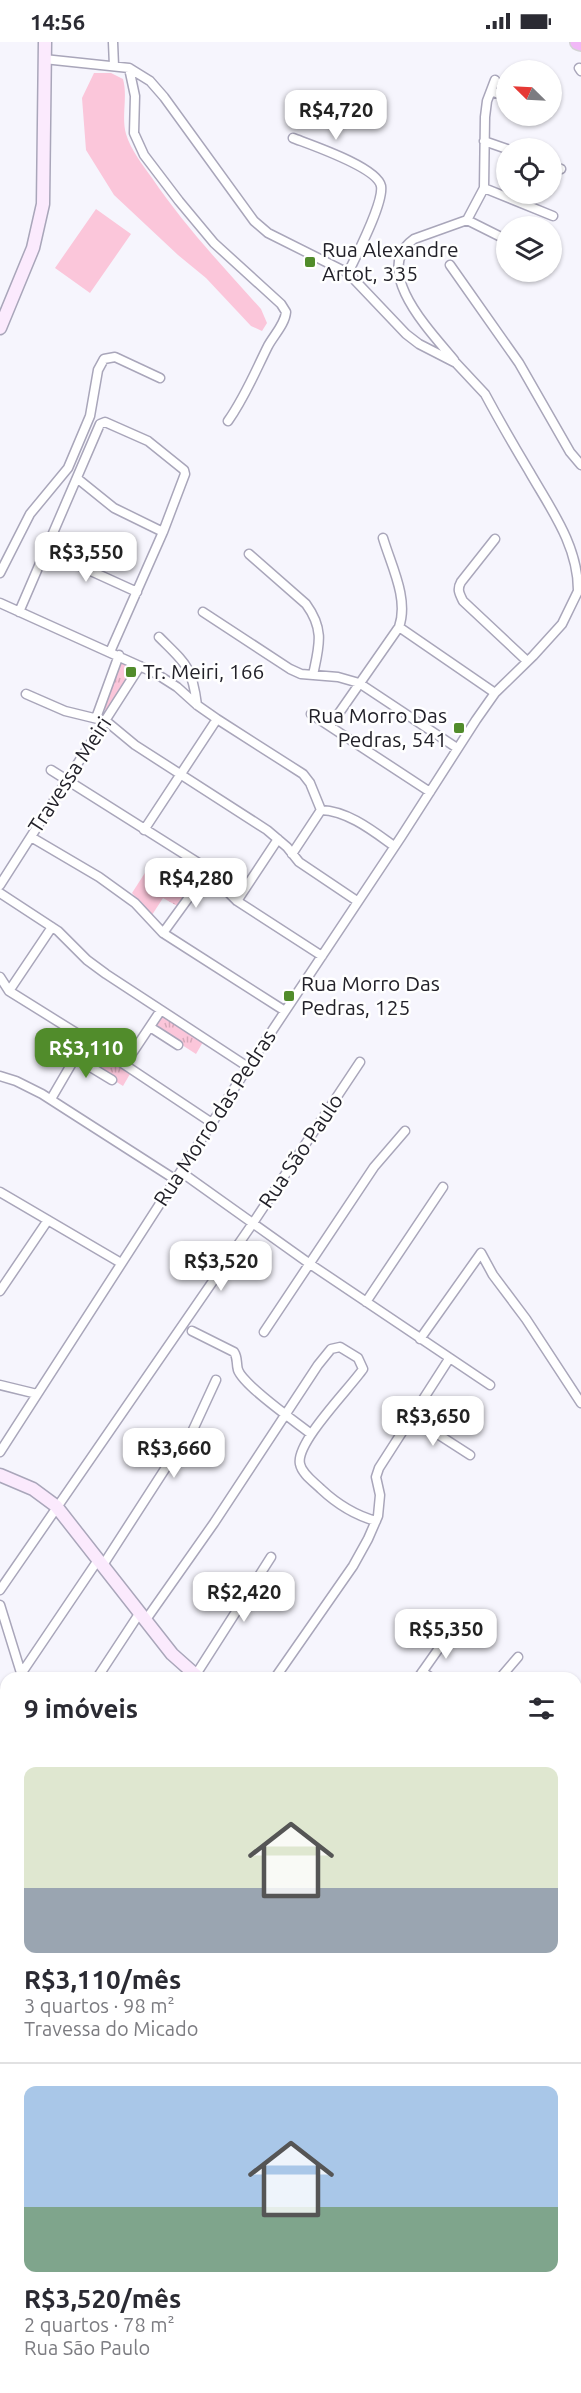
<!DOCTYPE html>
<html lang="pt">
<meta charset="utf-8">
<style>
:root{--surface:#fff;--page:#f2f2f3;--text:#2b2b33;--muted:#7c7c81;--line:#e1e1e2;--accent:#518c2b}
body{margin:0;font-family:Ubuntu,sans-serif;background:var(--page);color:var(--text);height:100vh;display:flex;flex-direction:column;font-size:22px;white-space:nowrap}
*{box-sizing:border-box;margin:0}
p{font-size:20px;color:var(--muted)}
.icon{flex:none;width:33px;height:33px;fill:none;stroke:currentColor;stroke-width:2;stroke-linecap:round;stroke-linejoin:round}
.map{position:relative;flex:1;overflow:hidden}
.side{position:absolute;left:0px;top:1630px;width:582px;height:722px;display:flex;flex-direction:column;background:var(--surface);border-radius:18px 18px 0 0;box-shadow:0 2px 4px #0004}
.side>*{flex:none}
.needle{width:39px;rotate:294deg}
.fabs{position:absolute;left:496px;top:18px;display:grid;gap:12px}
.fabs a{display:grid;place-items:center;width:66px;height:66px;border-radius:50%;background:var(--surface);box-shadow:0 2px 4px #0004;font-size:30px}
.price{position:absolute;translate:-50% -51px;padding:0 14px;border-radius:12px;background:#fff;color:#222;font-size:20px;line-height:39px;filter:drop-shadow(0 2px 3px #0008)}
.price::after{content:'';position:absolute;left:50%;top:36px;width:18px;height:14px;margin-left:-9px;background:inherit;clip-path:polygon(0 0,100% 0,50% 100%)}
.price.on{background:var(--accent);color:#fff}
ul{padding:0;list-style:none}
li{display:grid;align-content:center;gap:12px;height:318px;padding:0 24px}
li+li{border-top:2px solid var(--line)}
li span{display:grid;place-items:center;height:186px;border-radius:12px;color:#555}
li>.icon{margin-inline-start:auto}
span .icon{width:108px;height:108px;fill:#fffc;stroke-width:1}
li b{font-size:26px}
h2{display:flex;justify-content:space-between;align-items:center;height:72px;padding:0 24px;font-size:26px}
.status{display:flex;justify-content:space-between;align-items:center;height:42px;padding:0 30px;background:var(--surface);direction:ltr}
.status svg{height:16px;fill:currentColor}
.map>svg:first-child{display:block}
.green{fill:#fbc6da}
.park{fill:url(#park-tufts)}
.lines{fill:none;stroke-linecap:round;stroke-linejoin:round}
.stream{stroke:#3f87a8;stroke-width:3}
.street-casing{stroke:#a9a6ba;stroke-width:11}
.secondary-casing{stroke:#a9a6ba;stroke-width:15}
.highway-casing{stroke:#d3d3d4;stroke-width:18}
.street{stroke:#fff;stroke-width:8}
.secondary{stroke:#fbeafd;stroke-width:12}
.highway{stroke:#f1b8f7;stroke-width:15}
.poi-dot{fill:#518c2b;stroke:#fff;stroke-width:2}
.labels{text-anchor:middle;stroke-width:5;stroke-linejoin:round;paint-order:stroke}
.poi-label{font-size:21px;fill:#222129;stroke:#fff;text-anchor:start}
.street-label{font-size:21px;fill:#222129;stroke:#fff}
</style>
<div class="status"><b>14:56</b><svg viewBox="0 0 49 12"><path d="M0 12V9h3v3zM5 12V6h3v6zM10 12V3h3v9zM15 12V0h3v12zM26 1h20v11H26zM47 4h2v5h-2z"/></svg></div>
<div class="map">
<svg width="581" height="2351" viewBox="0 0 581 2351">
<defs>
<pattern id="park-tufts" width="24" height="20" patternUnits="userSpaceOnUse" patternTransform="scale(1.5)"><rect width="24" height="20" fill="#fbc6da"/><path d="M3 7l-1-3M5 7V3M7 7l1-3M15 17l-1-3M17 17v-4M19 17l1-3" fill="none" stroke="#d7aabb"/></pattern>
</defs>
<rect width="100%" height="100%" fill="#f6f5fd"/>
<path class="green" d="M 94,31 L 111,31 L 123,37 C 128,55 121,74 126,92 C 131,108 142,122 152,136 C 184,183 223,225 261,267 L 267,281 L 262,289 L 251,284 L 206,236 L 178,213 L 114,153 L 86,108 L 82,56 Z
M 96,167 L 131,192 L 90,251 L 55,226 Z"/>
<path class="park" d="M 121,619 L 134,627 L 109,671 L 102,666 Z
M 150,823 L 190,849 L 179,865 L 163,856 L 152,873 L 132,851 Z
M 158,971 L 203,1000 L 196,1012 L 151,983 Z
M 85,1003 L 130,1032 L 123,1044 L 77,1015 Z"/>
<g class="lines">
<path class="stream" d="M 576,2056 L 581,2049
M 407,2351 L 409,2346"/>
<g class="street-casing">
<path id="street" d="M 113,0 L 114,24
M 44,17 L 129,26 L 150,39 L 164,55 L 254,179 L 268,191 L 348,231 L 406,292 L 419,302 L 456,321 L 485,352 C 499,378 514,404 529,429 C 550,466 578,503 578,548
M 129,26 L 135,54 L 134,91 L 144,113 L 179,159 L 214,201 L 281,262 L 286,270 C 285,282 274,293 268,304 C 255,330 245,355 228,379
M 579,26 L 581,29
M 491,49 L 507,55
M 293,96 C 311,103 377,125 381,144 C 384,161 356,214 348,231
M 484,99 L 507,107
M 552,124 L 561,127
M 484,146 L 553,174
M 467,178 L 507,198
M 450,223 L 519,321 L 570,410 L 581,423
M 454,318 C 431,290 370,228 414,197 L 467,178 L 484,146 L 485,75 L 487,59 L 495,38
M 78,437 L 114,466 L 163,490
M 495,497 L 461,540 C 457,547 459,551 463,559 L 527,619
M 47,509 L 137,550
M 249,512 L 306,562 C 325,588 319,604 313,633
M 0,531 L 30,472 L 68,426 L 90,374 L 98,328 L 104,317 L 115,315 L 160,336
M 0,561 L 155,631 L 177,645 L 197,663 L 217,677 L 303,732 L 310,741 L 321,768 C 348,769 373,789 394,804
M 19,570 L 100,382 L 105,380 L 148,399 L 184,428 L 185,432 L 163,490 L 110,610
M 203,570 L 290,627 L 301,632 L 338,635 L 359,641 L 457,706
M 399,585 L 495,651
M 159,595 C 186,622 192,624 197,663
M 26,652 L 65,669 L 106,679 L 135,703 L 267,788 L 287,805 L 299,820 L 357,859
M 311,672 L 430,750
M 96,676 L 119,613
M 330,684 L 399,585 C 409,557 391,523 383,496
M 51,728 L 200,822 L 237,859 L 322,914
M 144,788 L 217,677
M 31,795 L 99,835 L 135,861 L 163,891 L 285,969
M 292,812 L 321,768
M 0,843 L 140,624
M 0,851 L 58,889 L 87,918 L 106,932 L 248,1025
M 237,859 L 278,797
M 163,891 L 208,829
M 0,935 L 9,949 L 86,997 L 212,1081
M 9,949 L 52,885
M 150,985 L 178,1003
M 74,1015 L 112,1038
M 125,1022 L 161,968
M 0,1034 L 16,1039 L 42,1052 L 176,1138
M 51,1057 L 86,997
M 181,1130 L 310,1222 L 490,1343
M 0,1150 L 121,1221
M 481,1211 L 493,1233 L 526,1277 L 581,1361
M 0,1249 L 48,1178
M 366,1260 L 443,1145
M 192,1289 L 234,1310 C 238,1316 236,1321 238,1328 C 244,1344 296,1380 311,1392
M 264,1290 L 374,1125 L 405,1089
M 420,1297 L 481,1211
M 0,1343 L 37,1352
M 411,1375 L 470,1413
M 0,1410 L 248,1025 L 401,795 L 476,678 L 495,651 L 533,614 L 562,582 L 581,543
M 103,1523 L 174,1413 L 192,1390 L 216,1338
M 0,1548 L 253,1181 L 360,1020
M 0,1563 L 22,1634
M 145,1579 L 214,1481 L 318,1323 L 331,1307 L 340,1305 L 358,1316 L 363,1327 C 350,1346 295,1401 300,1422 C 302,1432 314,1440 321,1447 C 337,1462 354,1473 376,1479
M 422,1630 L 432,1636
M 21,1632 L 98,1518
M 195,1634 L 271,1515
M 97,1636 L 139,1572
M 275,1636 L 353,1524 L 368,1497 L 378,1474 L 380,1453 L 376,1435 L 379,1426 L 449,1317
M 418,1636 L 449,1592
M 500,1636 L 518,1615
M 0,2041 L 6,2039
M 0,2118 L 6,2116
M 0,2150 L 6,2164
M 76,2346 L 80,2351
M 163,2351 L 169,2346
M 272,2351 L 275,2346"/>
</g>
<g class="secondary-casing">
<path id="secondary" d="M 0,286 L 33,206 L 43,162 L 45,0
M 0,1433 L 33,1447 L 56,1464 L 172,1612 L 199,1636
M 576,1789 L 581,1779"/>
</g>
<g class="highway-casing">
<path id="highway" d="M 578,0 L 581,1"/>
</g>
<use href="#street" class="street"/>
<use href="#secondary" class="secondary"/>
<use href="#highway" class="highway"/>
</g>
<g class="poi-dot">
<rect x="304" y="214" width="12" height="12" rx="3"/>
<rect x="125" y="624" width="12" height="12" rx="3"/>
<rect x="453" y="680" width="12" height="12" rx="3"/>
<rect x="283" y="948" width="12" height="12" rx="3"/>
</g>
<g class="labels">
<g class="poi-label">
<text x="322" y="215">Rua Alexandre<tspan x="322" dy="24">Artot, 335</tspan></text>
<text x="143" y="637">Tr. Meiri, 166</text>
<text x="447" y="681" text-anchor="end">Rua Morro Das<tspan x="447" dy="24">Pedras, 541</tspan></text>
<text x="301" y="949">Rua Morro Das<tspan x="301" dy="24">Pedras, 125</tspan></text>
</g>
<g class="street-label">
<text transform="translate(70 733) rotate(-57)" y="7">Travessa Meiri</text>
<text transform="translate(215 1076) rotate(-57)" y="7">Rua Morro das Pedras</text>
<text transform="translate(301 1109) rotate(-56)" y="7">Rua São Paulo</text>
</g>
</g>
</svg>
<div class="fabs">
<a><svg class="needle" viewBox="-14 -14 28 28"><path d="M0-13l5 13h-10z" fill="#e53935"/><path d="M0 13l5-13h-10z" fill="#7c7c81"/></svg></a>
<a><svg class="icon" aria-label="locate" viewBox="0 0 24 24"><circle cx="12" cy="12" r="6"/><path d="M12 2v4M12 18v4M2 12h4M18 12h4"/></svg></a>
<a><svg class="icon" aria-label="layers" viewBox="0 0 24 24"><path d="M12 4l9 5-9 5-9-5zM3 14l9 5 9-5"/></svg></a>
</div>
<b class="price" style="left:336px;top:99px">R$4,720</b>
<b class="price" style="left:86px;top:541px">R$3,550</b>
<b class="price" style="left:196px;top:867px">R$4,280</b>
<b class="price on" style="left:86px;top:1037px">R$3,110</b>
<b class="price" style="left:221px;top:1250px">R$3,520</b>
<b class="price" style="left:433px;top:1405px">R$3,650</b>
<b class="price" style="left:174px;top:1437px">R$3,660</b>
<b class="price" style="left:244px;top:1581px">R$2,420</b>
<b class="price" style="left:446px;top:1618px">R$5,350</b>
<section class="side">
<h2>9 imóveis<svg class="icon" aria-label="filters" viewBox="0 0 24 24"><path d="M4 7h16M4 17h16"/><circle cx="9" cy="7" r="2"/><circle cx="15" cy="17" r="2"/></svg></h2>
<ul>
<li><span style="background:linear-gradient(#dfe7d0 65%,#9aa5b1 0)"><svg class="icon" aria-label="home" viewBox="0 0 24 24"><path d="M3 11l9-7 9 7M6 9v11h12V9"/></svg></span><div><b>R$3,110/mês</b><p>3 quartos · 98 m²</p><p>Travessa do Micado</p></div></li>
<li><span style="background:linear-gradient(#a9c7e8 65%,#7fa58c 0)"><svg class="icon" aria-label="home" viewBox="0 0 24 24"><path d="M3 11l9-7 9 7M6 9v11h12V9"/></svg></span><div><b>R$3,520/mês</b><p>2 quartos · 78 m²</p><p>Rua São Paulo</p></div></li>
</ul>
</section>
</div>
